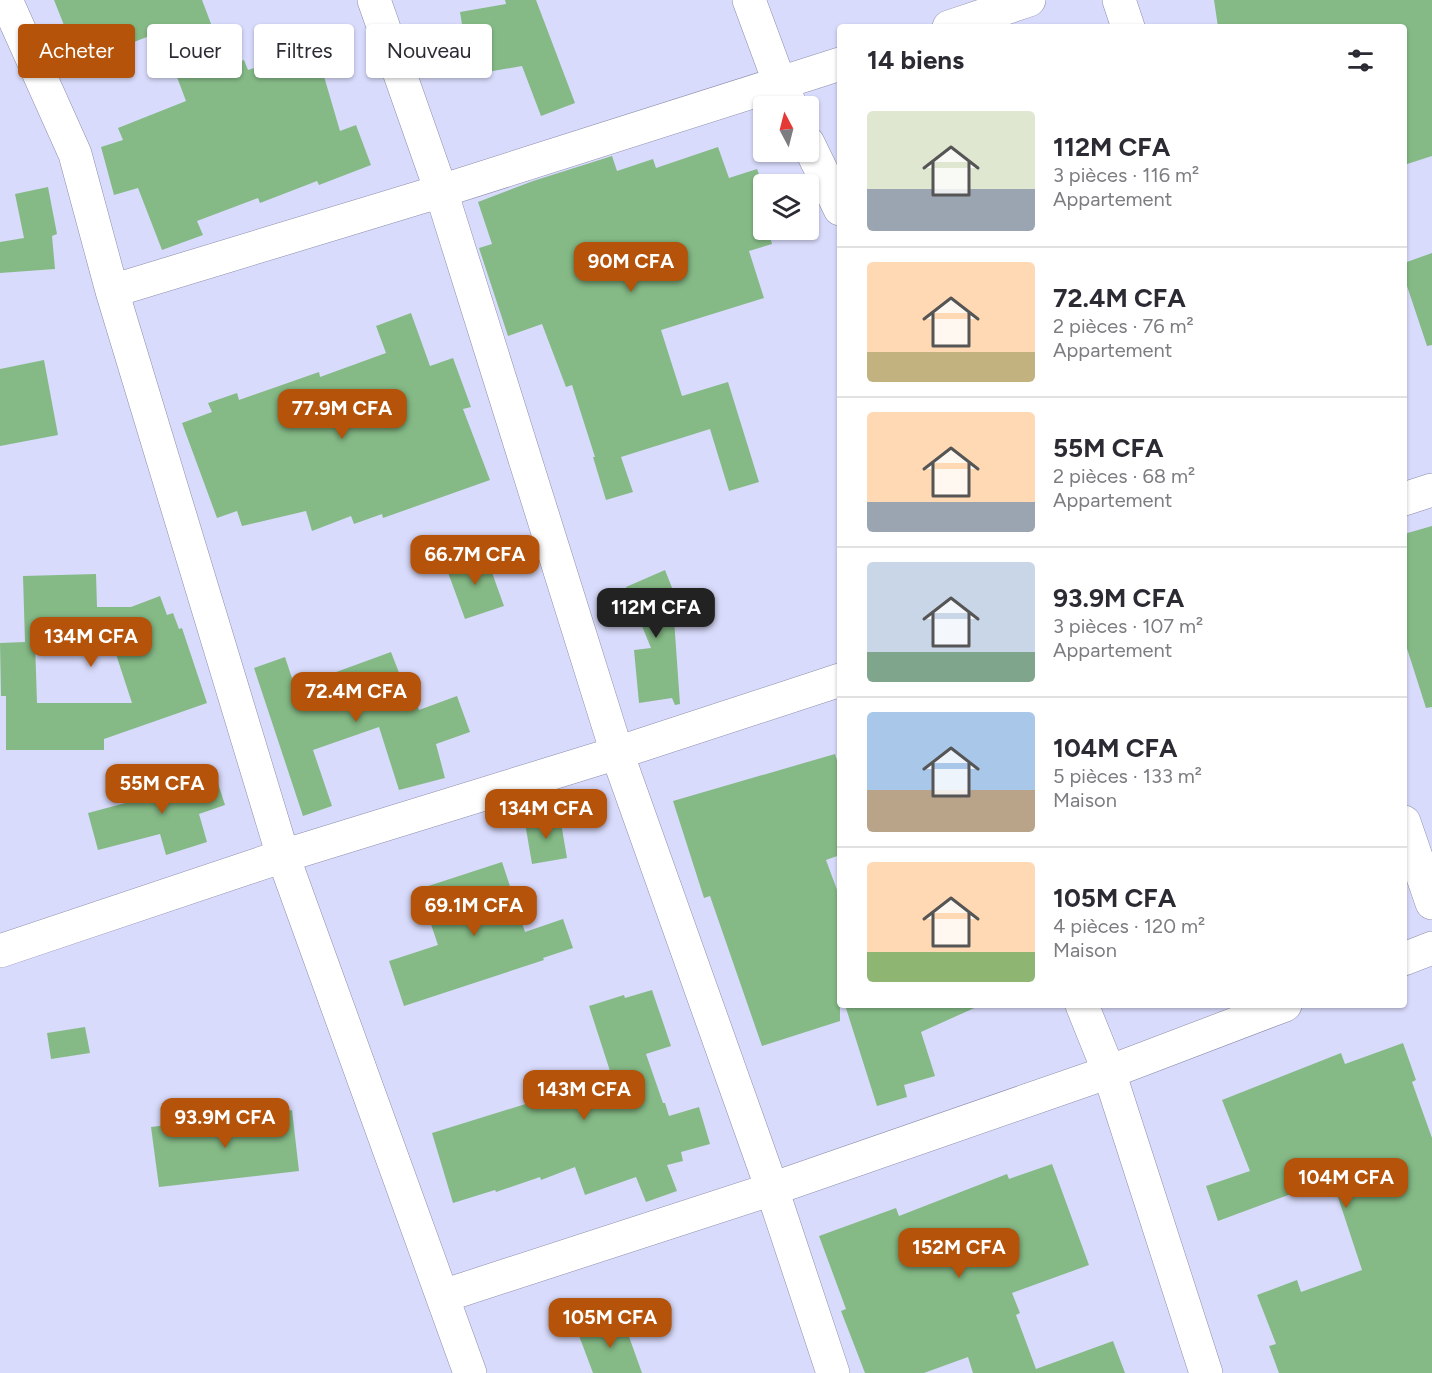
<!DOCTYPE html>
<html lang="fr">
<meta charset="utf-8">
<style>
:root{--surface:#fff;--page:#f7f7f7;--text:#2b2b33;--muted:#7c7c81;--line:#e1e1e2;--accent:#b45309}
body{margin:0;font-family:Figtree,sans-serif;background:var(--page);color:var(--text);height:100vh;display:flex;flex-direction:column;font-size:22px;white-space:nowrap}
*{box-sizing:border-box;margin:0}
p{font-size:20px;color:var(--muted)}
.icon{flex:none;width:33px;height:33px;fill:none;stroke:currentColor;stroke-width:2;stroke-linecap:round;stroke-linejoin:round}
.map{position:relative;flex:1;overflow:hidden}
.sheet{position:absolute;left:837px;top:24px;width:570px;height:984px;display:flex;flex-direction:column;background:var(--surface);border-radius:6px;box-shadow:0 2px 4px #0004}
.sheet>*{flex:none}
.top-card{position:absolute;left:18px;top:24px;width:570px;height:54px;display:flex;gap:12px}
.needle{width:39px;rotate:353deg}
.fabs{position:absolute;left:753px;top:96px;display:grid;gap:12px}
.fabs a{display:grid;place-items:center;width:66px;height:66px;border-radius:6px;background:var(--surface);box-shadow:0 2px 4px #0004;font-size:30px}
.price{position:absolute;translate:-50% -51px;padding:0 14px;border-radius:12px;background:var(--accent);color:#fff;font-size:20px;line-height:39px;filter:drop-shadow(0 2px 3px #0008)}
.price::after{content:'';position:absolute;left:50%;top:36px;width:18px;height:14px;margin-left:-9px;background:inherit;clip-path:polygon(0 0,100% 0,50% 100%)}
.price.on{background:#222;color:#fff}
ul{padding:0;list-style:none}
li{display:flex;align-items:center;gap:18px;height:150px;padding:0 30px}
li+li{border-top:2px solid var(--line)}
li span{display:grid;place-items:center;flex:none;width:168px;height:120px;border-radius:6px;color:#555}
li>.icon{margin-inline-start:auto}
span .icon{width:72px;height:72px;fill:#fffc;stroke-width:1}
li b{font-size:26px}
h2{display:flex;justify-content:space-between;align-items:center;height:72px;padding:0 30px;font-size:26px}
.tag{padding:0 21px;border-radius:6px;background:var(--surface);box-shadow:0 2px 4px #0004;font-size:21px;line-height:54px}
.tag.on{background:var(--accent);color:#fff}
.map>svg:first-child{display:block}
.building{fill:#85ba86;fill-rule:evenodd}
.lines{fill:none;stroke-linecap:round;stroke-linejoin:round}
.minor-casing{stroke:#8c8dab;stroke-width:34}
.minor{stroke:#fff;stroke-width:33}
</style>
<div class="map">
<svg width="1432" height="1373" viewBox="0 0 1432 1373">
<rect width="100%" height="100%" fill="#d9dbfc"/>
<path class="building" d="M 54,0 L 202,0 L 227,66 L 244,60 L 248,70 L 316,49 L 340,131 L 356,125 L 371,165 L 319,185 L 317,181 L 260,203 L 258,198 L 197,221 L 203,235 L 162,250 L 138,188 L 114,195 L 101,147 L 123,140 L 118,128 L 186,101 L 160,32 L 79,63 Z
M 505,0 L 536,0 L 575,103 L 541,116 L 522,66 L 470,75 L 460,12 L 506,4 Z
M 1214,0 L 1432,0 L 1432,156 L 1404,165 L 1404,27 L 1218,27 Z
M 718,147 L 729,178 L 757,169 L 764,188 L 764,230 L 768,230 L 772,244 L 749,251 L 764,298 L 661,330 L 682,396 L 728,382 L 759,482 L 729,491 L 710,429 L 621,457 L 633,492 L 606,500 L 593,457 L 595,457 L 572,385 L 566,387 L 542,324 L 508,336 L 479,248 L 492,244 L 478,202 L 533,181 L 612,156 L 617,171 L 653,159 L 656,168 Z
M 48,187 L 57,234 L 52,236 L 55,269 L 0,273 L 0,242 L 24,238 L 15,194 Z
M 1432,253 L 1432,345 L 1427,346 L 1404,277 L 1404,263 Z
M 411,313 L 430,366 L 453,358 L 471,407 L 463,409 L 490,480 L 383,518 L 382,514 L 354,524 L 351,516 L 312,531 L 306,511 L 242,526 L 237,511 L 217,518 L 182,423 L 212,412 L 208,403 L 237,393 L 239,400 L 319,372 L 320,377 L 386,353 L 376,326 Z
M 44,360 L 58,435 L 0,446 L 0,369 Z
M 1432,526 L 1432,707 L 1426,708 L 1404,639 L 1404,534 Z
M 485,553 L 504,606 L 465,619 L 446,567 Z
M 665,570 L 678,603 L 673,605 L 680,704 L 675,705 L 672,698 L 639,703 L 634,650 L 651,648 L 626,587 Z
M 96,574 L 97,607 L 131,607 L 160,596 L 167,615 L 173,613 L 179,629 L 182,628 L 207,703 L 104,739 L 104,750 L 6,750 L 6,696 L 1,696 L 0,643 L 25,642 L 23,576 ZM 111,639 L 132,703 L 37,703 L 35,642 Z
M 391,652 L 403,683 L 408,681 L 419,710 L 457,696 L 470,732 L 436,744 L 445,778 L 399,790 L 379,727 L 313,750 L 332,806 L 303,816 L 254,668 L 285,657 L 295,687 Z
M 835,754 L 840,770 L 840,855 L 826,860 L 840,898 L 840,1021 L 762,1046 L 710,896 L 704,898 L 673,801 Z
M 213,768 L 225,805 L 199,814 L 207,842 L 166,855 L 160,834 L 98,850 L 88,813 L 148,797 L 146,790 Z
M 560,817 L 567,858 L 532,864 L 525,823 Z
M 502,862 L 525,932 L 563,919 L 573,948 L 543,958 L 544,960 L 404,1006 L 389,961 L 438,945 L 419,889 Z
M 652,990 L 671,1046 L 646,1054 L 663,1103 L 665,1103 L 669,1116 L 699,1107 L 710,1144 L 681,1152 L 683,1161 L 667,1165 L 677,1191 L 646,1202 L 636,1177 L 585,1195 L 575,1167 L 541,1180 L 540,1177 L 496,1192 L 495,1190 L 453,1203 L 432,1133 L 548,1097 L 546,1091 L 610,1071 L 589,1006 L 624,995 L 625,998 Z
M 845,1005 L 981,1005 L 921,1032 L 935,1076 L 904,1085 L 907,1097 L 877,1106 Z
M 85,1027 L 90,1053 L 51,1059 L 47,1033 Z
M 1403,1043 L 1416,1080 L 1412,1082 L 1432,1138 L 1432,1373 L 1279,1373 L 1269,1346 L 1276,1344 L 1257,1295 L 1297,1280 L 1301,1292 L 1362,1270 L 1332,1179 L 1218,1221 L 1206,1186 L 1250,1171 L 1222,1100 L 1341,1053 L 1345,1064 Z
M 292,1110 L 299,1171 L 159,1187 L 151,1127 Z
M 1052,1164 L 1089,1265 L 1012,1293 L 1020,1313 L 1016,1315 L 1036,1369 L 1113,1341 L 1125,1373 L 973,1373 L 968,1357 L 924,1373 L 865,1373 L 841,1311 L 846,1309 L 819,1236 L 896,1208 L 899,1216 L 1007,1174 L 1009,1179 Z
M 622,1317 L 642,1373 L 593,1373 L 578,1333 Z"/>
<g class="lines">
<g class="minor-casing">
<path id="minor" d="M 6,0 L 75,154 L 112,291 L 283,856 L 470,1373
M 374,0 L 441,191 L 617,753 L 772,1189 L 833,1373
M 749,0 L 780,84 L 791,106
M 1119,0 L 1128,27
M 949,27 L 1029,0
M 808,143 L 840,209
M 112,291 L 441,191 L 840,64
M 1404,499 L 1432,490
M 1404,822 L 1432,903
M 0,951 L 283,856 L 617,753 L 840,680
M 1404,959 L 1432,948
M 1082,1005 L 1109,1072 L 1206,1373
M 443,1296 L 772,1189 L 1109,1072 L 1285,1005"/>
</g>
<use href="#minor" class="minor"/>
</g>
</svg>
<div class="fabs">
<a><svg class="needle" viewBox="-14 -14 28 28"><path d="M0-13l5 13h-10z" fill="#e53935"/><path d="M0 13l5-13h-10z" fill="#7c7c81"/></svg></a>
<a><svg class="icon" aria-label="layers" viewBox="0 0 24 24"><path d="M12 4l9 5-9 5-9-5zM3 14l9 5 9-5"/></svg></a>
</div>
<b class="price" style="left:631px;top:293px">90M CFA</b>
<b class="price" style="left:342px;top:440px">77.9M CFA</b>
<b class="price" style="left:475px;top:586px">66.7M CFA</b>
<b class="price on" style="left:656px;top:639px">112M CFA</b>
<b class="price" style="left:91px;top:668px">134M CFA</b>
<b class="price" style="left:356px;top:723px">72.4M CFA</b>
<b class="price" style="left:162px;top:815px">55M CFA</b>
<b class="price" style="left:546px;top:840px">134M CFA</b>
<b class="price" style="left:474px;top:937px">69.1M CFA</b>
<b class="price" style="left:584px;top:1121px">143M CFA</b>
<b class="price" style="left:225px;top:1149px">93.9M CFA</b>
<b class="price" style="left:1346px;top:1209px">104M CFA</b>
<b class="price" style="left:959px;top:1279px">152M CFA</b>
<b class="price" style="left:610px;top:1349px">105M CFA</b>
<div class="top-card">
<a class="tag on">Acheter</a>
<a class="tag">Louer</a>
<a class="tag">Filtres</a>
<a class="tag">Nouveau</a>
</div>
<section class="sheet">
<h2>14 biens<svg class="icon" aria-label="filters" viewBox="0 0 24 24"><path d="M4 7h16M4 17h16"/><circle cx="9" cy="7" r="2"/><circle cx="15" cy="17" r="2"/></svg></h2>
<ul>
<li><span style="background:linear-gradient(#dfe7d0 65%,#9aa5b1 0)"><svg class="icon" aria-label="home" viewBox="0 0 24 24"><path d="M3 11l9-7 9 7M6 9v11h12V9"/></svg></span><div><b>112M CFA</b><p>3 pièces · 116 m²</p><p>Appartement</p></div></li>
<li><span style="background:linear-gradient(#ffd9b3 75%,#c2b280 0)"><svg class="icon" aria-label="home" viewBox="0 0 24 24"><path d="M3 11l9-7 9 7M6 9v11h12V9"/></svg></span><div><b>72.4M CFA</b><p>2 pièces · 76 m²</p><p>Appartement</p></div></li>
<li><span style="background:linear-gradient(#ffd9b3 75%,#9aa5b1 0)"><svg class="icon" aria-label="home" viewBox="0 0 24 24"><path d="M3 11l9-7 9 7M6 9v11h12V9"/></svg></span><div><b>55M CFA</b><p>2 pièces · 68 m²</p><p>Appartement</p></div></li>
<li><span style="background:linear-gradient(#c9d6e8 75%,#7fa58c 0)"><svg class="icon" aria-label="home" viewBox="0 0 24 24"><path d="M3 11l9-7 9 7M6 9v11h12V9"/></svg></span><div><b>93.9M CFA</b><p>3 pièces · 107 m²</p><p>Appartement</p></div></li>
<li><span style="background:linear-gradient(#a9c7e8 65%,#b9a48a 0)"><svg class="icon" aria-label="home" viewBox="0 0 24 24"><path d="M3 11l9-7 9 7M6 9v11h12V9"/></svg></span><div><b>104M CFA</b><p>5 pièces · 133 m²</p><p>Maison</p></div></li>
<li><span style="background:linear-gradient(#ffd9b3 75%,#8fb573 0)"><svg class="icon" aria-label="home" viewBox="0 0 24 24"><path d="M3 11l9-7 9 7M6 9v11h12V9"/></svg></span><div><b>105M CFA</b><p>4 pièces · 120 m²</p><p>Maison</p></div></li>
</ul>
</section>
</div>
